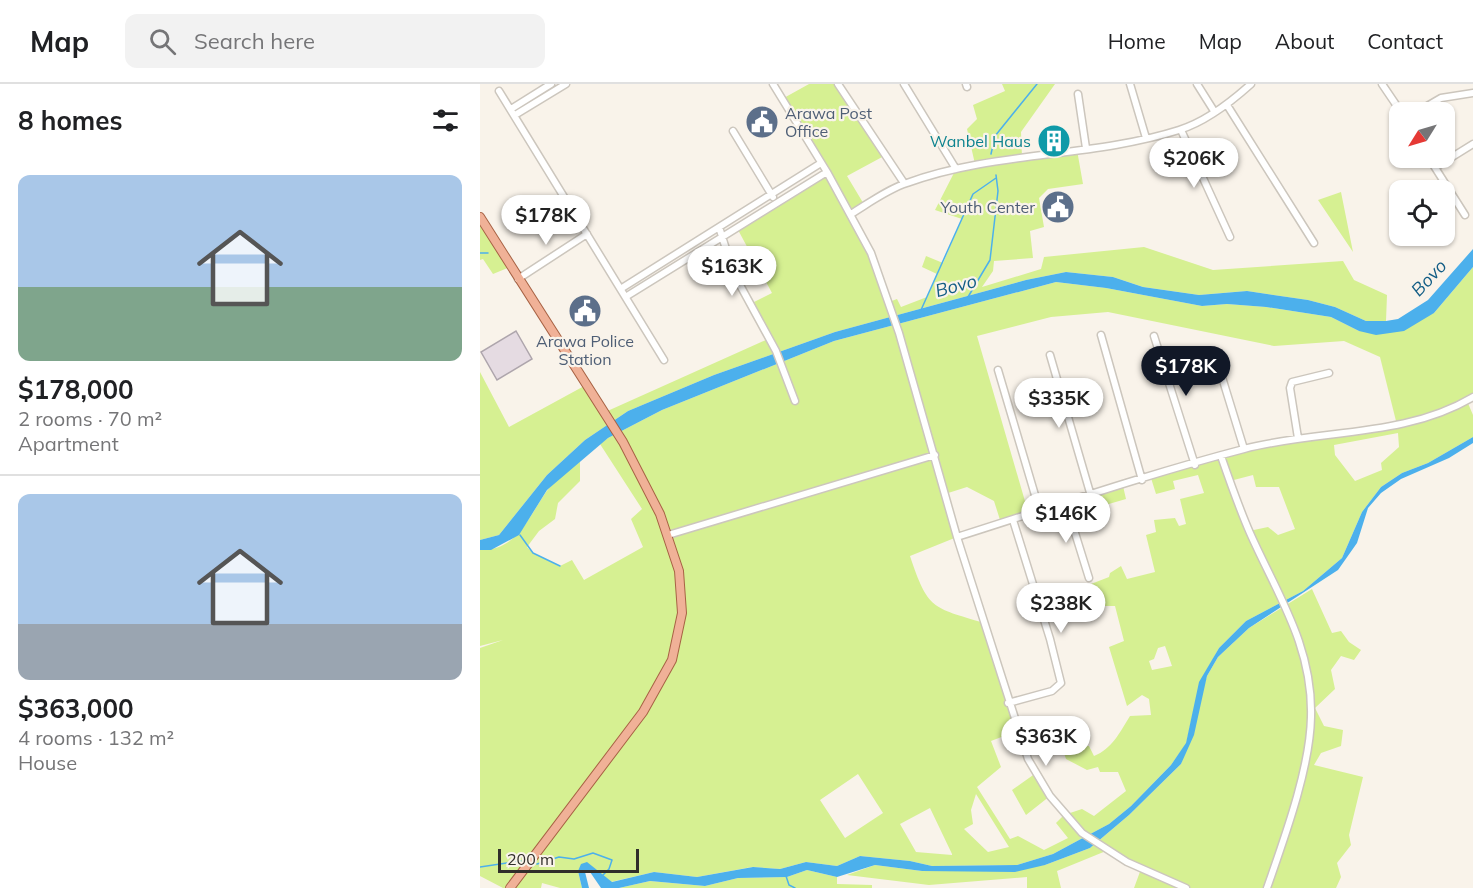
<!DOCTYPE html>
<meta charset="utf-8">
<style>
:root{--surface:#fff;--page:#f2f2f2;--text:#202124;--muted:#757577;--line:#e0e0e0;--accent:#111827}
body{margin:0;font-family:Mulish,sans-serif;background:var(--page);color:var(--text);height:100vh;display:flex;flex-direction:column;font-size:22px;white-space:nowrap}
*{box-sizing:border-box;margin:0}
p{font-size:20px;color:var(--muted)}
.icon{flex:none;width:33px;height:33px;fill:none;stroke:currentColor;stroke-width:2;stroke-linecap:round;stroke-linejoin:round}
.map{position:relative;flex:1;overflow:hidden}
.details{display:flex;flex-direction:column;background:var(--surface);width:480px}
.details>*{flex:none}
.needle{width:39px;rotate:233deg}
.fabs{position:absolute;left:909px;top:18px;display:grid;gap:12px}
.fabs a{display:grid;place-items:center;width:66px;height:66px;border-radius:12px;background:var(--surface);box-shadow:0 2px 4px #0004;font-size:30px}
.scale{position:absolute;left:18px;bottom:15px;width:141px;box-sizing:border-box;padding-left:6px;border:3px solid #312f2b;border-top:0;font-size:16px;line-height:21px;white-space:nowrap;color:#312f2b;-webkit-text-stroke:4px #f9f3ea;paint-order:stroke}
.price{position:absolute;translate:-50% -51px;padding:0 14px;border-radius:21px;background:#fff;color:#222;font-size:20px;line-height:39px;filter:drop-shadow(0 2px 3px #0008)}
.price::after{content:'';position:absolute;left:50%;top:36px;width:18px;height:14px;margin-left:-9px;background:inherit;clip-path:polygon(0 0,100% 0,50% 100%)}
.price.selected{background:var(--accent);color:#fff}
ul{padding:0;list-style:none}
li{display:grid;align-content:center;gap:12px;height:318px;padding:0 18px}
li+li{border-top:2px solid var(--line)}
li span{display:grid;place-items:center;height:186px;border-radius:12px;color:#555}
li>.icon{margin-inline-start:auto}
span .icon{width:108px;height:108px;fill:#fffc;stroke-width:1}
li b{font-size:26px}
h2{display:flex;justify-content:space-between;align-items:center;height:72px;padding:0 18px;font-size:26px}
header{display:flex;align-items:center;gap:36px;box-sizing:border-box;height:84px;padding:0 30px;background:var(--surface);border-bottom:2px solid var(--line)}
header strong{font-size:28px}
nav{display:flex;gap:33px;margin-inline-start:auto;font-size:21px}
.search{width:420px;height:54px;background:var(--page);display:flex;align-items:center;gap:15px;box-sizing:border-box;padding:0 21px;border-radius:12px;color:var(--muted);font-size:22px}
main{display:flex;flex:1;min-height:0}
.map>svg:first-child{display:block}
.green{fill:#d6f092;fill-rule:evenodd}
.water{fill:#4cb0ec}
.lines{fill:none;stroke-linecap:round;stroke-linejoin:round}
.stream{stroke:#4cb0ec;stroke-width:1.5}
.building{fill:#e5dbe2;stroke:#aea5ac;stroke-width:1.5}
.minor-casing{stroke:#ccc6bd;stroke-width:9}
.major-casing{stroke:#a76244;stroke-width:10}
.minor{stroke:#fff;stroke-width:6}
.major{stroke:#f0b197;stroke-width:8}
.labels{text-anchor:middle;stroke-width:4.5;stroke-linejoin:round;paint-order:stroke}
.service-label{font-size:16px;fill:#4e5e75;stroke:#f9f3ea;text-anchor:start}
.culture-label{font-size:16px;fill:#0d838f;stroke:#f9f3ea;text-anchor:end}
.water-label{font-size:18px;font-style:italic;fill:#125d85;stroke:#f9f3ea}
</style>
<header>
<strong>Map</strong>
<div class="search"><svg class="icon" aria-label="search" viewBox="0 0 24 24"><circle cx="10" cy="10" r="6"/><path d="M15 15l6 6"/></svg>Search here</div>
<nav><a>Home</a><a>Map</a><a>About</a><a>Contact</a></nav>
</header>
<main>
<section class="details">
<h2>8 homes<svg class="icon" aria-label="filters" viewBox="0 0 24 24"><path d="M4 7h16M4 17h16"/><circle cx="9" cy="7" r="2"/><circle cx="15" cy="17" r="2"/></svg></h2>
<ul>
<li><span style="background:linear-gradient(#a9c7e8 60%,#7fa58c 0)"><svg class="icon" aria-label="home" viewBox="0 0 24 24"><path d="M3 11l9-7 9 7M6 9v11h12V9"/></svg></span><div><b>$178,000</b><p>2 rooms · 70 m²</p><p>Apartment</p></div></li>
<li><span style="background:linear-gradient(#a9c7e8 70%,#9aa5b1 0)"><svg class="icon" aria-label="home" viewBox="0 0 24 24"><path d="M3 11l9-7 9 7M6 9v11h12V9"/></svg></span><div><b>$363,000</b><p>4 rooms · 132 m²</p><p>House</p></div></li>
</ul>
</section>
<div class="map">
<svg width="993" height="804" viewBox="0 0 993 804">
<rect width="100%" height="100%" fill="#f9f3ea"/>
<path class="green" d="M 329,0 L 358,0 L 404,72 L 367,92 L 385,122 L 372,130 L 409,218 L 417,215 L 421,223 L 447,213 L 457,190 L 442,183 L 446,172 L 463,179 L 482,135 L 455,126 L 476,85 L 495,80 L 487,45 L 497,35 L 493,21 L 525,7 L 522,0 L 575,0 L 541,48 L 542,73 L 597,66 L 603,100 L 568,105 L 559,114 L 564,143 L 550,147 L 553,174 L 514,177 L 513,187 L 502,203 L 561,185 L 564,173 L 664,163 L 733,186 L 863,177 L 874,196 L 907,211 L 906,237 L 886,237 L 855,223 L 828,216 L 767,207 L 719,211 L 663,203 L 633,193 L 586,188 L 546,196 L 355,248 L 234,291 L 148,327 L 105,356 L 67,391 L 19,451 L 0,456 L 0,288 L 29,343 L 106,301 L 123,329 L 288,255 L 270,220 L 292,209 L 257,144 L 347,88 L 302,15 Z
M 861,108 L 873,168 L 838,116 Z
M 0,133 L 30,183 L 13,190 L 3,175 L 0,176 Z
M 993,183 L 993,313 L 987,317 L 993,331 L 993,353 L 948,379 L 922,389 L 901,403 L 882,428 L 862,474 L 823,507 L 766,537 L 739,564 L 720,598 L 706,660 L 691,681 L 651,722 L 629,740 L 599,756 L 573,770 L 537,781 L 452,782 L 430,777 L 380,772 L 357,782 L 326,778 L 300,785 L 272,783 L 217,793 L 174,788 L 131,798 L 115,785 L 98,787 L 102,804 L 80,804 L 62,799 L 61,804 L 23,804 L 0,792 L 0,564 L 23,556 L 0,562 L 0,466 C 37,467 48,434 66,408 C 75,396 89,386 100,375 L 100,397 L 78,419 L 75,435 L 59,447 L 47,463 L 53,469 L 80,482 L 92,476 L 104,496 L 163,463 L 151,435 L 162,425 L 120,360 L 128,354 L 182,326 L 354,257 L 576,198 L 626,204 L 722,222 L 747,220 L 786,223 L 851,233 L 879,247 L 954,229 ZM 628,228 L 794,262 L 864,257 L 900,273 L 917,341 L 764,365 L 671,394 L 676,410 L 695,405 L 693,397 L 718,391 L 724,409 L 700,415 L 706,440 L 699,442 L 695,434 L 674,436 L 676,448 L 666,451 L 675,488 L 647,495 L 641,482 L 630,489 L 629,493 L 611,500 L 617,522 L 635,522 L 644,557 L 629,563 L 647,622 L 662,611 L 669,615 L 671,631 L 650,632 C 640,648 632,665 614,672 L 609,662 L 600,662 L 584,669 L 586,675 L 607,686 L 618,683 L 620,688 L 638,688 L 646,707 L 614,732 L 602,725 L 584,731 L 576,739 L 588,754 L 564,766 L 538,752 L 530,755 L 497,703 L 521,683 L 511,657 L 537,647 L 504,539 C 452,523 448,526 430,472 L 477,453 L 465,410 L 487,403 L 514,417 L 521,439 L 549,431 L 497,252 L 571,233 ZM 918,349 L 919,363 L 901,379 L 902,386 L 875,397 L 855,371 L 854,361 ZM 773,391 L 776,403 L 799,403 L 815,445 L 798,451 L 788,443 L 769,447 L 750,397 ZM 685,562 L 692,582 L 672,586 L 669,577 L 674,575 L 678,564 ZM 378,690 L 403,729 L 365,754 L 340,716 ZM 496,710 L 529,763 L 508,768 L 484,745 L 493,740 L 491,726 ZM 450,724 L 472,770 L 472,771 L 436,768 L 420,740 Z
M 643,402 L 646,415 L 615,424 L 611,412 Z
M 832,505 L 852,549 L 861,547 L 869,558 L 881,566 L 874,576 L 861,572 L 851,586 L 855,605 L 835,624 L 844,642 L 863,646 L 861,662 L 841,669 L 834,681 L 883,693 L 869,751 L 871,761 L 857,779 L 861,793 L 856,804 L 654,804 L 661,785 L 626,767 L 577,787 L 581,804 L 547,804 L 547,793 L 449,801 L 367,791 L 395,781 L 442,787 L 565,781 L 610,764 L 649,731 L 701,680 L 727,592 L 738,573 L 769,544 Z
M 556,689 L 570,712 L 546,731 L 532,706 Z
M 327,786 L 357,793 L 357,800 L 392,801 L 392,804 L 139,804 L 170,797 L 225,802 L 258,794 L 307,793 Z"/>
<path class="water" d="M 993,165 L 993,183 L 954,229 L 924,247 L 896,251 L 879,247 L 851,233 L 786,223 L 747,220 L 722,222 L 626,204 L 576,198 L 354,257 L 182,326 L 128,354 L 67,406 L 39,451 L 11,466 L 0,466 L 0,456 L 19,451 L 67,391 L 105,356 L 148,327 L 234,291 L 355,248 L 546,196 L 586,188 L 633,193 L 663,203 L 719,211 L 767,207 L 828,216 L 855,223 L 886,237 L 906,237 L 918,235 L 948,216 Z
M 993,353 L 993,359 L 969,374 L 921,395 L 901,409 L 888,424 L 877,459 L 858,486 L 769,544 L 738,573 L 727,592 L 714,651 L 701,680 L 649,731 L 610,764 L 565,781 L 535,788 L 442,787 L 395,781 L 357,793 L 327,786 L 307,793 L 258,794 L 225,802 L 170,797 L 139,804 L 121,804 L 110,788 L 105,788 L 109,804 L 102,804 L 98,787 L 101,780 L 107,778 L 132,798 L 174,788 L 217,793 L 273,783 L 300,785 L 326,778 L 357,782 L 380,772 L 430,777 L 452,782 L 537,781 L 573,770 L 599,756 L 629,740 L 651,722 L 691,681 L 706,659 L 719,598 L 739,564 L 766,537 L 823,507 L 862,474 L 882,428 L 901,403 L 922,389 L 948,379 Z"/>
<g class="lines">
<path class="stream" d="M 511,70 L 515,52 L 557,0
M 0,169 L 8,169
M 488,213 L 510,176 L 518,107 L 516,91
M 441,226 L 493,110 L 516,94
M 40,451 L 53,469 L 80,482
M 57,780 L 79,773 L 94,775 L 113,769 L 132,776 L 129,785 L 120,794
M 0,783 L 41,777
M 306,792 L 309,801 L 315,804"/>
</g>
<path class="building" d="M 36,247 L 52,275 L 17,296 L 1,268 Z"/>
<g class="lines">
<g class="minor-casing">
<path id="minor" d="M 293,0 L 347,88 L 391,169 L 419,249 L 477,453 L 548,675 L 570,712 L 602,749 L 647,778 L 706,804
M 358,0 L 424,99
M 424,0 L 476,85
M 486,0 L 487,3
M 650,0 L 666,54
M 717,0 L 734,27
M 902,0 L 921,28
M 19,7 L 184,276
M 598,10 L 606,64
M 747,21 L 834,159
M 31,25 L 71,0
M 937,28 L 961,14 L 993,9
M 35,31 L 86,0
M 701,46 L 750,153
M 253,47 L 293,113
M 949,74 L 985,131
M 956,83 L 993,60
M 371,130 C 389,119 408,105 427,99 C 514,67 611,74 699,46 C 725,38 751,18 771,0
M 239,143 L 254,190 L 296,267 L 315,317
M 38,195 L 107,150
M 142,204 L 341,79
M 147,212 L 347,88
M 621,251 L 662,396
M 674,252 L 715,381
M 570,271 L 611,412
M 737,277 L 764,365
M 518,286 L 560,428
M 818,354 L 810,304 L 812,298 L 849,289
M 741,372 C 750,398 759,424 770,449 C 797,510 833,562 831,633 C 830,685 804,755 787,804
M 586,420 L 609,494
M 188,451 L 455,371
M 477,453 C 572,423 668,390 764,365 C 840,345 924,354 993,313
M 528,619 L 572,607 L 581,599 L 570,555 L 533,436"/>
</g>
<g class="major-casing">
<path id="major" d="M 0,133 L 143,358 L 180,430 L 199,487 L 202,529 L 192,576 L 163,628 L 30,804"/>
</g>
<use href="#minor" class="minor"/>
<use href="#major" class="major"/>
</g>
<defs>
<g id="civic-disc" transform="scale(1.725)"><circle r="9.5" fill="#5c6f8a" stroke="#f9f3ea"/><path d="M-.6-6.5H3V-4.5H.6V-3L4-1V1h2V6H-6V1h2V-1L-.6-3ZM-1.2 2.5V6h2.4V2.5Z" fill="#fff"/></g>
<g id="building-disc" transform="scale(1.725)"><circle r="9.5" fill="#0f9aa8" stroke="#f9f3ea"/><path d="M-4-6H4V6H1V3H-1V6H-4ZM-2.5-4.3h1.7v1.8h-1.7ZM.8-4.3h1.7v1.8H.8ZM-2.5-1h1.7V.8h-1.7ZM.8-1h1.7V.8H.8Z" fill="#fff"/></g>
</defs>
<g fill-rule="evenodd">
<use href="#civic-disc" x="282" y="38"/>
<use href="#building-disc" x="574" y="57"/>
<use href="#civic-disc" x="578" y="123"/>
<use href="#civic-disc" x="105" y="227"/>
</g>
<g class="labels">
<g class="service-label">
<text x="305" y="35">Arawa Post<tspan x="305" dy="18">Office</tspan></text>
<text x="555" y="129" text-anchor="end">Youth Center</text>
<text x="105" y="263" text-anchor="middle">Arawa Police<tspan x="105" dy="18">Station</tspan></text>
</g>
<g class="culture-label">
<text x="551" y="63">Wanbel Haus</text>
</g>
<g class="water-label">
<text transform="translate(949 194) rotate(-47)" y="6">Bovo</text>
<text transform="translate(476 202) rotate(-15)" y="6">Bovo</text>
</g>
</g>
</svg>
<div class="fabs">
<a><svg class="needle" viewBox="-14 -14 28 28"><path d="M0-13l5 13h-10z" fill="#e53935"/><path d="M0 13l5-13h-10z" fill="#757577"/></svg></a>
<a><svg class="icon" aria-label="locate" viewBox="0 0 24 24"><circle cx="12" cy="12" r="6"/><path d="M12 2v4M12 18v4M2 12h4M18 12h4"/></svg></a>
</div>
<div class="scale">200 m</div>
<b class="price" style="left:714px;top:105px">$206K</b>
<b class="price" style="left:66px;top:162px">$178K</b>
<b class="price" style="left:252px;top:213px">$163K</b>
<b class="price selected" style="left:706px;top:313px">$178K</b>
<b class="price" style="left:579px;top:345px">$335K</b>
<b class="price" style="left:586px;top:460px">$146K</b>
<b class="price" style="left:581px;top:550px">$238K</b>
<b class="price" style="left:566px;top:683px">$363K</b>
</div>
</main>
